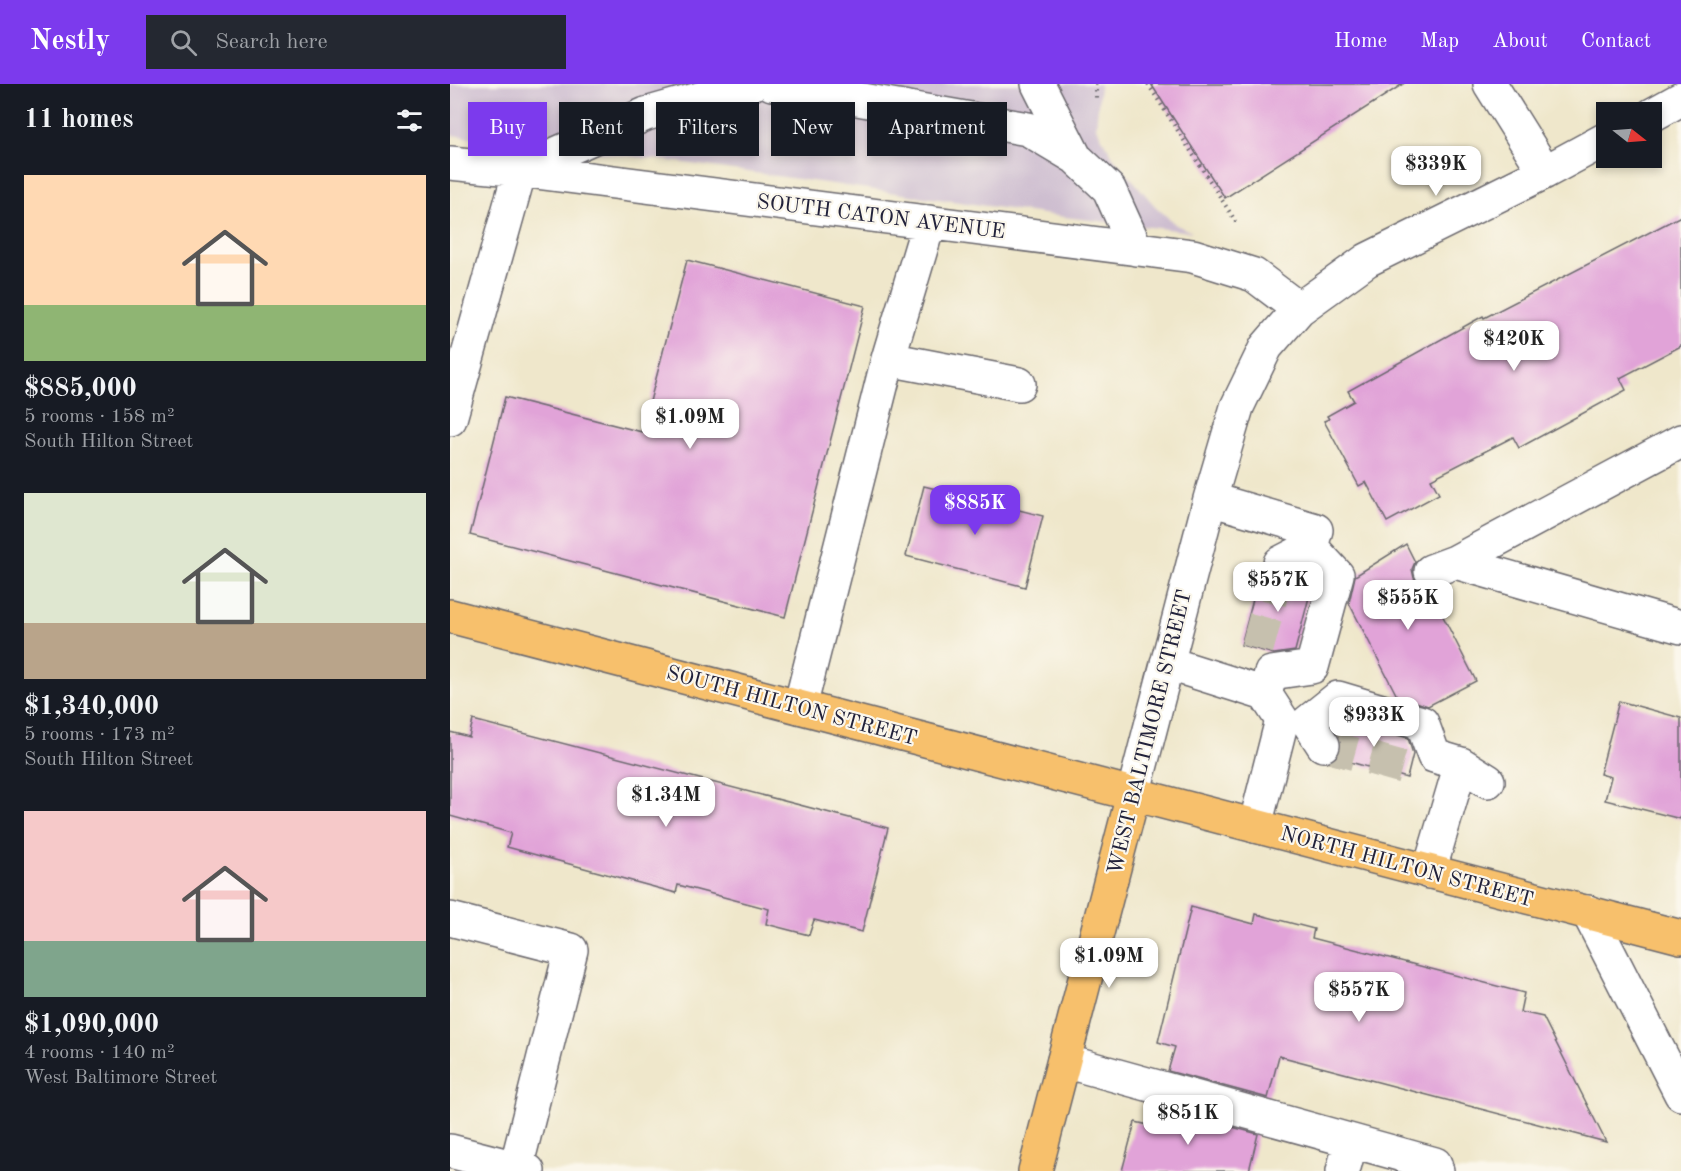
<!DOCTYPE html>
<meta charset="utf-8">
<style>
:root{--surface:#171b24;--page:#242831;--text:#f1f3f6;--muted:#9ea1a6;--accent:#7c3aed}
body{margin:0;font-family:"Old Standard TT",serif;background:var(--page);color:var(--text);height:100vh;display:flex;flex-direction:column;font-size:22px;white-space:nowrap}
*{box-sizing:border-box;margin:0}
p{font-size:20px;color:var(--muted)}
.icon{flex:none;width:33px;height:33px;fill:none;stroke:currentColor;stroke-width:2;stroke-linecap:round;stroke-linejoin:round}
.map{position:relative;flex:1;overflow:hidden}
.sheet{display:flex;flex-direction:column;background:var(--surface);width:450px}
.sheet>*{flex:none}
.guide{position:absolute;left:18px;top:18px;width:570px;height:54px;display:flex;gap:12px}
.needle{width:39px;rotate:107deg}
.controls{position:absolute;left:1146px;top:18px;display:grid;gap:12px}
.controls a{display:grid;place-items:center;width:66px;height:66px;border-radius:0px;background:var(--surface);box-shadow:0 3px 9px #0003;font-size:30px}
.price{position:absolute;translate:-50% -51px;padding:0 14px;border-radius:12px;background:#fff;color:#222;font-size:20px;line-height:39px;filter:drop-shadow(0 2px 3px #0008)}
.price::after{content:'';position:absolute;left:50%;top:36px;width:18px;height:14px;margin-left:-9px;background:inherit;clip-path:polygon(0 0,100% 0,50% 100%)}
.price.selected{background:var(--accent);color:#fff}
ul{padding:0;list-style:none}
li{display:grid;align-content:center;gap:12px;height:318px;padding:0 24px}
li span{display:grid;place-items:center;height:186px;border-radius:0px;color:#555}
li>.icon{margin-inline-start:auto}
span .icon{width:108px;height:108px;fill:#fffc;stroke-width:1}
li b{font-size:26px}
h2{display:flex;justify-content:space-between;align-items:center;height:72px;padding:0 24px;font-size:26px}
.chip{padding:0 21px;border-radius:0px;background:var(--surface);box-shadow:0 3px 9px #0003;font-size:21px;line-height:54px}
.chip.selected{background:var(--accent);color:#fff}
header{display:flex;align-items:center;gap:36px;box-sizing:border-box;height:84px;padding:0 30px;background:var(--accent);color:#fff}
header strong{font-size:28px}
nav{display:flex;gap:33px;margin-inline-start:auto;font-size:21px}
.search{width:420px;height:54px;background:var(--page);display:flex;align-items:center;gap:15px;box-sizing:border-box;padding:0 21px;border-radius:0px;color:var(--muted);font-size:22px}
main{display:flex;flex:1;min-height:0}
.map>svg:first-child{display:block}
.industrial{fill:#cebed0}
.building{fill:#e1a3d8}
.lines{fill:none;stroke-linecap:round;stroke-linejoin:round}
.minor-tunnel{stroke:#c6c0ae;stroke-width:33;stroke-dasharray:33 16;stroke-linecap:butt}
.minor-casing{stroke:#6a676d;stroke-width:36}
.major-casing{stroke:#6a676d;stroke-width:36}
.path{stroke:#6a676d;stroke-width:4;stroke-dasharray:1.5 4.5;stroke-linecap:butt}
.minor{stroke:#fff;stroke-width:33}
.major{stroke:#f7c06c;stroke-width:33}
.labels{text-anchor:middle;stroke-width:4.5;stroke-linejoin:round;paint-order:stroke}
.street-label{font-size:21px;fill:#22223b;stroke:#fbf7ec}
</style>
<header>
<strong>Nestly</strong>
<div class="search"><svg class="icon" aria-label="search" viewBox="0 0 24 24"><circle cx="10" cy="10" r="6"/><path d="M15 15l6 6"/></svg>Search here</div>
<nav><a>Home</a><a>Map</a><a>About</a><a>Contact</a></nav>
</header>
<main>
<section class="sheet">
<h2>11 homes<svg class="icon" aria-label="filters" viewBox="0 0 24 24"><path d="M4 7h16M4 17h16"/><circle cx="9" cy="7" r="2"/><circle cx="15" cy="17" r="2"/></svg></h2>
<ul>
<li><span style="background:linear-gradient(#ffd9b3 70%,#8fb573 0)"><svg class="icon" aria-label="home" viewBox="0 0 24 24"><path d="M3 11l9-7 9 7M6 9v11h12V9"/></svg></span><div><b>$885,000</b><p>5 rooms · 158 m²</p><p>South Hilton Street</p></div></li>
<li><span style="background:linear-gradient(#dfe7d0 70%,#b9a48a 0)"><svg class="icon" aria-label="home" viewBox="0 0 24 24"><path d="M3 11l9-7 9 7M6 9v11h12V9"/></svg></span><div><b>$1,340,000</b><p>5 rooms · 173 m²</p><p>South Hilton Street</p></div></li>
<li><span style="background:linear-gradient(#f6c9c9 70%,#7fa58c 0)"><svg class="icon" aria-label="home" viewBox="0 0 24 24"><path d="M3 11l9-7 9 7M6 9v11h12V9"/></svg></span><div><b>$1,090,000</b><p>4 rooms · 140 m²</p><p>West Baltimore Street</p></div></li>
</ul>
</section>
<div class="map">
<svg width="1231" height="1087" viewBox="0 0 1231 1087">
<rect width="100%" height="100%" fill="#fbf7ec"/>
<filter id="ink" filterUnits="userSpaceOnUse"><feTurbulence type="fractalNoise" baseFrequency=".0167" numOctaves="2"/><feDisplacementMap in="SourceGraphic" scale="12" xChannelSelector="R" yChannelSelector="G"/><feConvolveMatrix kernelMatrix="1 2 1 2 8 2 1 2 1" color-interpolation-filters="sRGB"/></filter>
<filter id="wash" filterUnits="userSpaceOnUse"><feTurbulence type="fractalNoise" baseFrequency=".008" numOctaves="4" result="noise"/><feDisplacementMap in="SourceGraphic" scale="24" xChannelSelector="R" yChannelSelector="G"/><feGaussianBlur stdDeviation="1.35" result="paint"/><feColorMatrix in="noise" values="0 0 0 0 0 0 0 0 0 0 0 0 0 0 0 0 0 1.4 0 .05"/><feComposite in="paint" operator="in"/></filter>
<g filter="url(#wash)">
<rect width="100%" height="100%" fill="#efe7cb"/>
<path class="industrial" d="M 0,0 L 650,0 L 646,43 L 663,73 L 705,122 L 726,141 L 742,148 L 614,133 L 228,78 L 0,51 Z"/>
<g id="blocks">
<path class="building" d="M 701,0 L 953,0 L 775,114 Z
M 1231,132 L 1231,262 L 1170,294 L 1176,306 L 1069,364 L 1063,353 L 981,395 L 989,410 L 937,438 L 916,398 L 909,402 L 874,337 L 879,335 L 877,332 L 904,317 L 898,307 L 1033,232 L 1034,234 Z
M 237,176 L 415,222 L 335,533 L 20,451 L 55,313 L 192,348 Z
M 474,402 L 593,432 L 575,503 L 456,472 Z
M 956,460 L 965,478 L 962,485 L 964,494 L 970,502 L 979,505 L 1026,597 L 978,622 L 947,612 L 899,519 L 905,492 Z
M 812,481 L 814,488 L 819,494 L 829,498 L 839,496 L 857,486 L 864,494 L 845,567 L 824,570 L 791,561 Z
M 1169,617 L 1231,634 L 1231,735 L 1155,716 L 1161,693 L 1150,690 Z
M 892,635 L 958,654 L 963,670 L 957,694 L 886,674 L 890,669 L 892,659 L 883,642 Z
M 23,636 L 438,744 L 412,848 L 364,836 L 359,851 L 316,840 L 319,825 L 228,801 L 226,809 L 57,763 L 61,749 L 0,732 L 0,648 L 19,653 Z
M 741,823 L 804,840 L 806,830 L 864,845 L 862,854 L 1074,909 L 1070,928 L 1093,933 L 1156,1058 L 829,972 L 818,1014 L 718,987 L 725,963 L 708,958 Z
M 708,1023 L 808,1050 L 799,1087 L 672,1087 L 685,1038 L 703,1042 Z"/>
</g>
</g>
<g filter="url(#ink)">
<use href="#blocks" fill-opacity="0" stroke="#6a676d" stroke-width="1.5"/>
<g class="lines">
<path class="minor-tunnel" d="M 807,565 L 830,479
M 873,661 L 959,685"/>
<g class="minor-casing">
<path id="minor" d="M 322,0 L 578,45 L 625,73 L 659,105 L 686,165
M 588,0 L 625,73
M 1040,0 L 1095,88
M 1202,31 L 1231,15
M 0,79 L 70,86 L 743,172 L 804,191 L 849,225
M 438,275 L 569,300
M 0,335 L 70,86 L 196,30 L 302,0
M 760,415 L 866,446 L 861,463
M 1005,478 L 1231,543
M 981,487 L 1005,478 L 1231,357
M 717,579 L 815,610
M 350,623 L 438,275 L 479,138
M 873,661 L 858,638 L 888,614 L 972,639 L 984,672 L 1011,680 L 979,788
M 1011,680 L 1038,697
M 683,711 L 760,415 L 787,323 L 816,263 L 849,225 L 917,176 L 1095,88 L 1156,55
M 805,742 L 832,636 L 815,610 L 821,589 L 862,583 L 887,491 L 861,463 L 830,479
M 1138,828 L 1231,1010
M 0,835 L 121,866 L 66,1084
M 614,977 L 985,1080 L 987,1087
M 0,1067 L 78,1087
M 893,1087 L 901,1057"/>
</g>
<g class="major-casing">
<path id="major" d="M 0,532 L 1231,853
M 585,1087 L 683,711"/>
</g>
<path class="path" d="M 646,0 L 646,17
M 698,0 L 788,141"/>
<use href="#minor" class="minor"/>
<use href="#major" class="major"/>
</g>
</g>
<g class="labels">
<g class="street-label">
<text transform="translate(431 132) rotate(7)" y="7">SOUTH CATON AVENUE</text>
<text transform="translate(342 621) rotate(15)" y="7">SOUTH HILTON STREET</text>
<text transform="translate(699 648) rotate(-76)" y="7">WEST BALTIMORE STREET</text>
<text transform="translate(957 782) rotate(15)" y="7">NORTH HILTON STREET</text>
</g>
</g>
</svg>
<div class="controls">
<a><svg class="needle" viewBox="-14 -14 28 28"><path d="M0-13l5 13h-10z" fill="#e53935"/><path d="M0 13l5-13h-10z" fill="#9ea1a6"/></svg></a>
</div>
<b class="price" style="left:986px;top:113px">$339K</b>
<b class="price" style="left:1064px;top:288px">$420K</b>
<b class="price" style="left:240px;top:366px">$1.09M</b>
<b class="price selected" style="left:525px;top:452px">$885K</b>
<b class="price" style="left:828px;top:529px">$557K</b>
<b class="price" style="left:958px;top:547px">$555K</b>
<b class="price" style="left:924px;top:664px">$933K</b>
<b class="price" style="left:216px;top:744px">$1.34M</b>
<b class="price" style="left:659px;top:905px">$1.09M</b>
<b class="price" style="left:909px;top:939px">$557K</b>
<b class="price" style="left:738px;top:1062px">$851K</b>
<div class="guide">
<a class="chip selected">Buy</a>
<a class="chip">Rent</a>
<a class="chip">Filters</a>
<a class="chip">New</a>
<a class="chip">Apartment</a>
</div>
</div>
</main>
